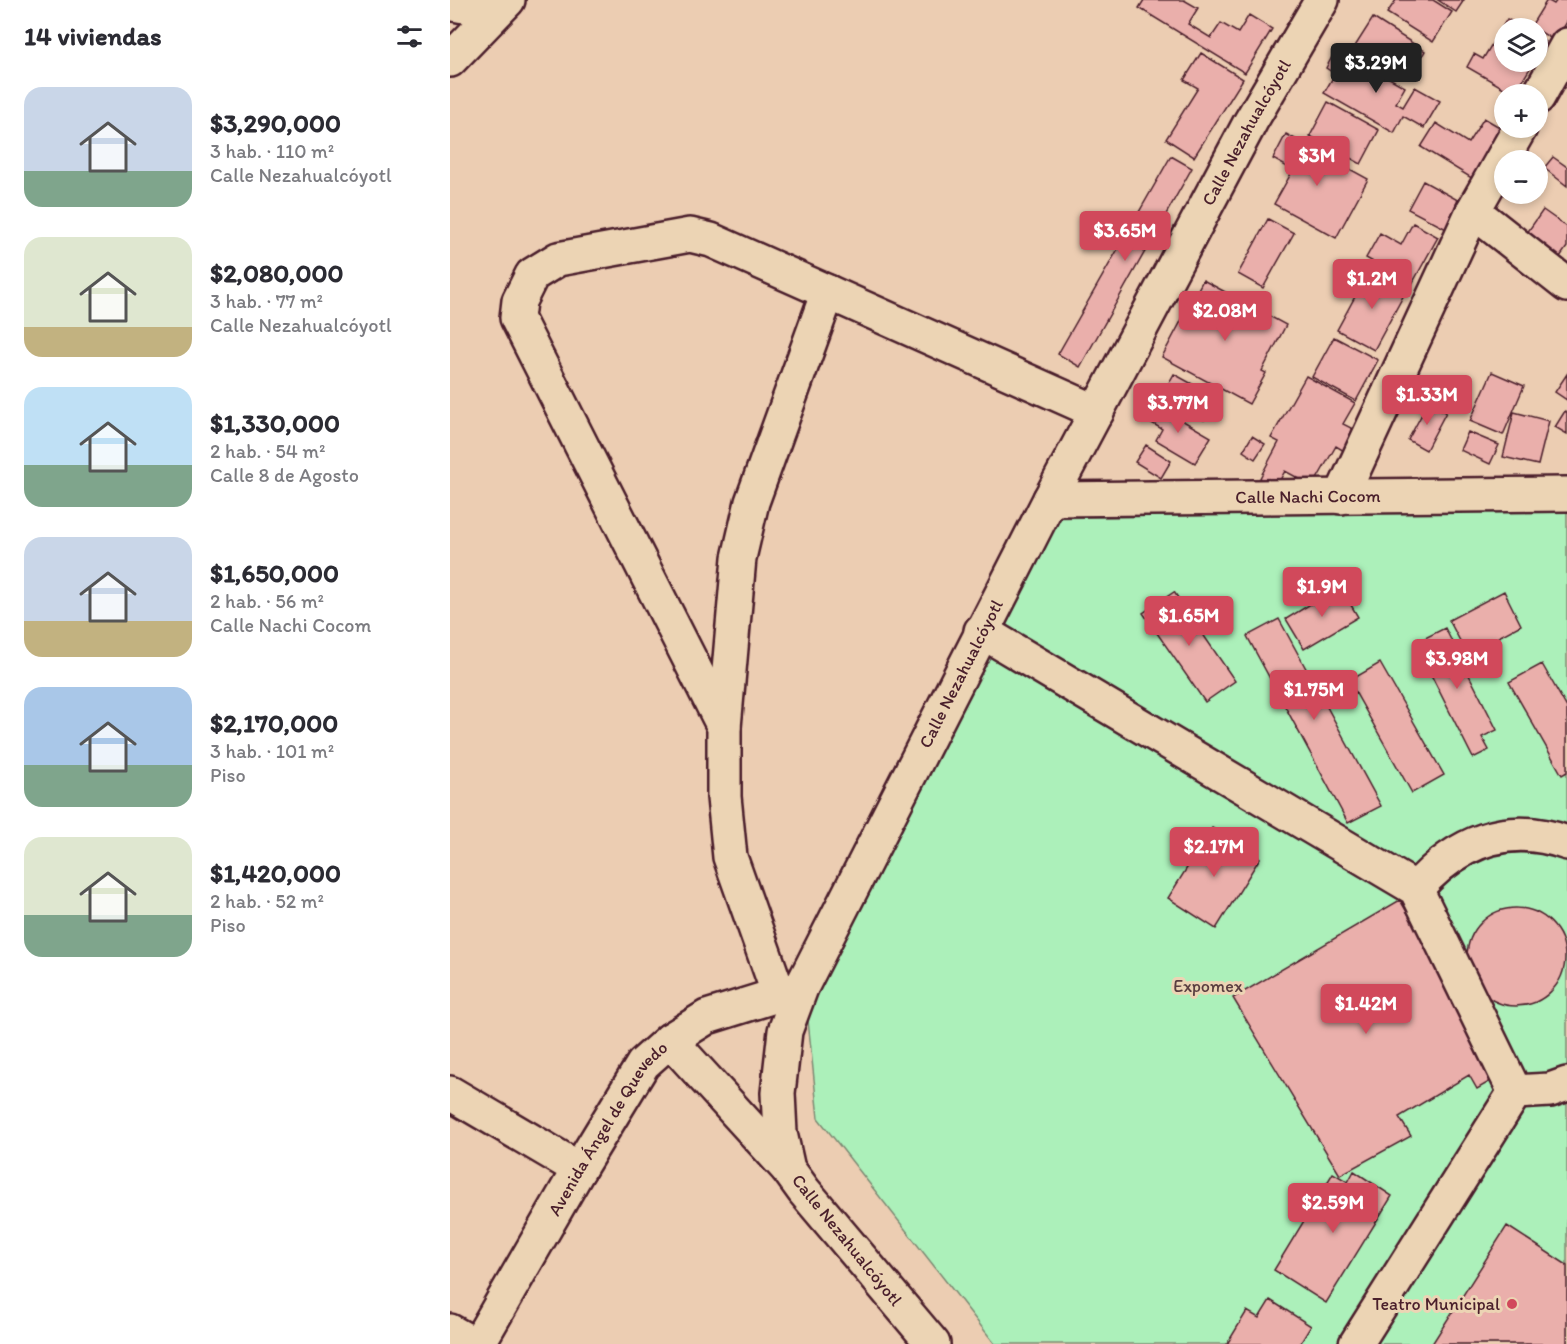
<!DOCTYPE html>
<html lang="es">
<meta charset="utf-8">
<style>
:root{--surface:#fff;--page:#f7f7f7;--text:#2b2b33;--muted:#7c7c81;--accent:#d1495b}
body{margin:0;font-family:Itim,sans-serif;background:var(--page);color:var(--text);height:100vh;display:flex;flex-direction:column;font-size:22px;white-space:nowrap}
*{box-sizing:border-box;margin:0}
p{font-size:20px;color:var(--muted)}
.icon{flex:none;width:33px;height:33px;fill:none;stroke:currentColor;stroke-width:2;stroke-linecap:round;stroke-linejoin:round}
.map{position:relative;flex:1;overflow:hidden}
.details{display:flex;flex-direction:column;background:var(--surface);width:450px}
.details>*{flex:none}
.controls{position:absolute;left:1044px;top:18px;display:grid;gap:12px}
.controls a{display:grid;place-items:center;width:54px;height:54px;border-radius:50%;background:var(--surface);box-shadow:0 3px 9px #0003;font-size:30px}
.price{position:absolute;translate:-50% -51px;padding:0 14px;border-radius:6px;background:var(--accent);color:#fff;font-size:20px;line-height:39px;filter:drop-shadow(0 2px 3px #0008)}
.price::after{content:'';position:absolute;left:50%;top:36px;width:18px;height:14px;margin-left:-9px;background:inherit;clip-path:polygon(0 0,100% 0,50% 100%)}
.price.selected{background:#222;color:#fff}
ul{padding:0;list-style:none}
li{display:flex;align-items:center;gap:18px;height:150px;padding:0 24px}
li span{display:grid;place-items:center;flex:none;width:168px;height:120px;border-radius:18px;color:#555}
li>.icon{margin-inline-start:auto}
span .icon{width:72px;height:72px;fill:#fffc;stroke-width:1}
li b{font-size:26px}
h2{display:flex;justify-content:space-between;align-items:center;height:72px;padding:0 24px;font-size:26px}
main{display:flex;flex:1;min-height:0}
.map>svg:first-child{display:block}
.green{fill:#acf0ba;stroke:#7b8872;stroke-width:1.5}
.building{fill:#eaafab;stroke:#4a1f2b;stroke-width:1.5}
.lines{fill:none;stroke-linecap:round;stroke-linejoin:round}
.minor-casing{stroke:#4a1f2b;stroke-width:38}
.highway-casing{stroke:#4a1f2b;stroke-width:38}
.minor{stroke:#ecd4b4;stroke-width:33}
.highway{stroke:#ecd4b4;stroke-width:33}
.poi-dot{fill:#d1495b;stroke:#ecd4b4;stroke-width:2}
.labels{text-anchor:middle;stroke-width:6;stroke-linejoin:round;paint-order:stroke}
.street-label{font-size:18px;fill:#4a1f2b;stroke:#ecd4b4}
.park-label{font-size:18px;fill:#593e40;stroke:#ecd4b4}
.poi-label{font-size:18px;fill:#4a1f2b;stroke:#ecd4b4;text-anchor:end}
</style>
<main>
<section class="details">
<h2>14 viviendas<svg class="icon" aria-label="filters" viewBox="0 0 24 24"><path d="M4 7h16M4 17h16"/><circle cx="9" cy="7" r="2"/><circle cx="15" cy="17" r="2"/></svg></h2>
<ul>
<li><span style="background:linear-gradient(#c9d6e8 70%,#7fa58c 0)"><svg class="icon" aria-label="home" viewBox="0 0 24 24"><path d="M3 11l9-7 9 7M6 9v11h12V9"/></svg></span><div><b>$3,290,000</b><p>3 hab. · 110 m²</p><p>Calle Nezahualcóyotl</p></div></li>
<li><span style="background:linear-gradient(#dfe7d0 75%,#c2b280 0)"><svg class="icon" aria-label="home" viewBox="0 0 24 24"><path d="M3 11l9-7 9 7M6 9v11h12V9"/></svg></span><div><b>$2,080,000</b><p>3 hab. · 77 m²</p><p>Calle Nezahualcóyotl</p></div></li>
<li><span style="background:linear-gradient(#bfe0f5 65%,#7fa58c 0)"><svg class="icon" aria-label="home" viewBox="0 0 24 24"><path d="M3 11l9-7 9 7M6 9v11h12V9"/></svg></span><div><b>$1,330,000</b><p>2 hab. · 54 m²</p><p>Calle 8 de Agosto</p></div></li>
<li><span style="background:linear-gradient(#c9d6e8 70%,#c2b280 0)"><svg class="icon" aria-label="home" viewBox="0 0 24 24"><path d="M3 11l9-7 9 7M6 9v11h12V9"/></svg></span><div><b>$1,650,000</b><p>2 hab. · 56 m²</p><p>Calle Nachi Cocom</p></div></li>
<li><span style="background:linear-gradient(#a9c7e8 65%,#7fa58c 0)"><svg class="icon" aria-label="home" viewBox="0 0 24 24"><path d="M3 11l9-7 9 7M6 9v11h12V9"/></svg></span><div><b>$2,170,000</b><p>3 hab. · 101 m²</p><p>Piso</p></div></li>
<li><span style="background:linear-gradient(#dfe7d0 65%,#7fa58c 0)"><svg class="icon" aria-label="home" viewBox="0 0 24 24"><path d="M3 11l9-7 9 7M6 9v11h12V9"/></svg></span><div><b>$1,420,000</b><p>2 hab. · 52 m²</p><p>Piso</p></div></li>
</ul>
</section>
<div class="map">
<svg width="1117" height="1344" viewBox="0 0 1117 1344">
<rect width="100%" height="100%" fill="#eccdb2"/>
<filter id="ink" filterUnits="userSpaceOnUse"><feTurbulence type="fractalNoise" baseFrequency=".0167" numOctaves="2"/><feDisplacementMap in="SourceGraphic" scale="12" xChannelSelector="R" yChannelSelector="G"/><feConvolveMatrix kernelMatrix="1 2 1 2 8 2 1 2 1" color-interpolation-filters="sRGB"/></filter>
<g filter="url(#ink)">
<path class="green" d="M 1117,509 L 1117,1344 L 545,1344 L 368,1118 L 355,991 L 590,518 Z"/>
<path class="building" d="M 694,0 L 734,0 L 748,8 L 738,24 L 761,38 L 771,23 L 788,33 L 799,15 L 822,29 L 795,73 L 689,8 Z
M 946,0 L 983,0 L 1002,12 L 983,42 L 937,13 Z
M 988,0 L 1014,0 L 1006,12 Z
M 1097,0 L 1104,4 L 1107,0 L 1117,0 L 1117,22 L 1105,41 L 1081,26 Z
M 923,18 L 975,51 L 965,68 L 935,49 L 924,65 L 902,51 Z
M 1057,19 L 1073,28 L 1054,28 L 1054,62 L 1084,62 L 1064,94 L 1017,67 L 1024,54 L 1033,59 Z
M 1088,37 L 1095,42 L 1088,55 Z
M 887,48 L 955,87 L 946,103 L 953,107 L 965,87 L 990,101 L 974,128 L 953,116 L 944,133 L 874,93 L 885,74 L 876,68 Z
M 751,53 L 793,79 L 744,157 L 716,139 L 748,88 L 734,80 Z
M 878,102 L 929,130 L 911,164 L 860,136 Z
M 1034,118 L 1058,132 L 1028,182 L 971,147 L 986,123 L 1018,143 Z
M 836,134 L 918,179 L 886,238 L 824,204 L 843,170 L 823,159 Z
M 721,156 L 742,168 L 630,367 L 608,354 Z
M 1103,157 L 1117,167 L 1117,186 L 1094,168 Z
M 973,181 L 1015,204 L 1000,231 L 958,209 Z
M 1093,210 L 1117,227 L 1117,247 L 1105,264 L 1072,240 Z
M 818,219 L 844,233 L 813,288 L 788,274 Z
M 963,223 L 988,237 L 962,284 L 916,258 L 930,233 L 951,245 Z
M 920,269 L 957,289 L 924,350 L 887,330 Z
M 753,280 L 836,325 L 812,371 L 816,373 L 799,404 L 712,357 Z
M 884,337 L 928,360 L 906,401 L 862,377 Z
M 1042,372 L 1074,386 L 1053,435 L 1020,421 Z
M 724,374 L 766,397 L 754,420 L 711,397 Z
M 1117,374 L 1117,400 L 1105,392 Z
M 856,376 L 905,403 L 893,424 L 905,430 L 894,451 L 886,446 L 863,486 L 835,471 L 826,487 L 810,478 L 829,442 L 821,438 Z
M 978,403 L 996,412 L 976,450 L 958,440 Z
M 704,404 L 761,437 L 745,463 L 706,440 L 712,429 L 695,419 Z
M 1115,411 L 1117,413 L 1117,434 L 1105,427 Z
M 1064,412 L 1099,421 L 1088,465 L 1053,457 Z
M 1018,432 L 1049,445 L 1040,464 L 1010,450 Z
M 802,436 L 815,444 L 805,459 L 793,451 Z
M 696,445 L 721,461 L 711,478 L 685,462 Z
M 890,586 L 908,617 L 854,649 L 836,619 Z
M 1054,591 L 1071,625 L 1017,654 L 999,620 Z
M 724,592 L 785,681 L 755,702 L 693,613 Z
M 829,619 L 931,806 L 898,823 L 797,636 Z
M 995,628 L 1047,730 L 1032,737 L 1039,750 L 1023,758 L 965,643 Z
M 930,663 L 994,775 L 962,793 L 899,681 Z
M 1092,664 L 1117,708 L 1117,772 L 1112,775 L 1059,682 Z
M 762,828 L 810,858 L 766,929 L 718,898 Z
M 950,900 L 1053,1074 L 1027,1089 L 1019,1075 L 949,1117 L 961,1136 L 890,1175 L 783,998 Z
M1017 957a49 49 0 1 1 98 0a49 49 0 1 1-98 0Z
M 904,1171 L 942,1196 L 876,1303 L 824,1270 L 883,1173 L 898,1182 Z
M 1057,1226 L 1117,1265 L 1117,1344 L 982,1344 Z
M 820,1300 L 861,1326 L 850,1344 L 777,1344 L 797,1311 L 809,1318 Z"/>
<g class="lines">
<g class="minor-casing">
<g id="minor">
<path d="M 1088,97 L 1117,45"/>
<path d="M 1023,211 L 1117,285"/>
<path d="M 891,497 L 1023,211 L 1070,128"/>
<path id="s1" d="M 600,499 L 1117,494"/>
<path d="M 531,631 L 966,889 L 1065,1092 L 1100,1090 L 1117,1084"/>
<path d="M 274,727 L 289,558 L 302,502 L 378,292"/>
<path d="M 966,889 C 1006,843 1057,821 1117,843"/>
<path d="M 329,995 L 280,857 L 274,797 L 274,727 L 67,318 L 69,301 L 82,275 L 108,259 L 240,235 L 261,240 L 647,412"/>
<path d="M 220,1040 L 337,1168"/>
<path d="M 0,1093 L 129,1169"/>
<path d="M 0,1331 L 23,1344"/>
<path id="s2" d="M 28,1344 L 129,1169 L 193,1064 L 220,1040 L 257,1017 L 350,988"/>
<path id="s3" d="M 483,1344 L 354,1191 L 338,1169 L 330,1133 L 328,1093 L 335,1031 L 351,988 L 600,499 L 801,121 L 872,0"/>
<path d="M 906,1344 L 1065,1092"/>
</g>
</g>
<g class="highway-casing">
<path id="highway" d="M 0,3 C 14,7 25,9 38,0
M 0,60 L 58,0"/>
</g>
<use href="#minor" class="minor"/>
<use href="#highway" class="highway"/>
</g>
</g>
<circle class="poi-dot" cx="1062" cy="1304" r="6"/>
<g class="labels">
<g class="street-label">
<text dy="6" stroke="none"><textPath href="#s3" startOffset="1377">Calle Nezahualcóyotl</textPath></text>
<text dy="6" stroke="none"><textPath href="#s1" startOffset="258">Calle Nachi Cocom</textPath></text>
<text dy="6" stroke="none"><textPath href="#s3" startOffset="765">Calle Nezahualcóyotl</textPath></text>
<text dy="6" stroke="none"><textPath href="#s2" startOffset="252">Avenida Ángel de Quevedo</textPath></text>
<text transform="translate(397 1240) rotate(51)" y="6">Calle Nezahualcóyotl</text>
</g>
<g class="park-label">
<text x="758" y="992">Expomex</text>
</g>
<g class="poi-label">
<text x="1050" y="1310">Teatro Municipal</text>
</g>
</g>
</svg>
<div class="controls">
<a><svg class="icon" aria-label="layers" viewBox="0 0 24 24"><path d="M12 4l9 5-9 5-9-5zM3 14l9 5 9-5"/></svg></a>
<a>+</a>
<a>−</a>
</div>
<b class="price selected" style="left:926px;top:94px">$3.29M</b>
<b class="price" style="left:867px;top:187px">$3M</b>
<b class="price" style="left:675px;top:262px">$3.65M</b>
<b class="price" style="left:922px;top:310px">$1.2M</b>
<b class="price" style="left:775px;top:342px">$2.08M</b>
<b class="price" style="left:977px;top:426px">$1.33M</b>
<b class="price" style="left:728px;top:434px">$3.77M</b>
<b class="price" style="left:872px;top:618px">$1.9M</b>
<b class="price" style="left:739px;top:647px">$1.65M</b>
<b class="price" style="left:1007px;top:690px">$3.98M</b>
<b class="price" style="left:864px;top:721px">$1.75M</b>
<b class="price" style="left:764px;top:878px">$2.17M</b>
<b class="price" style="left:916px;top:1035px">$1.42M</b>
<b class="price" style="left:883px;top:1234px">$2.59M</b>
</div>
</main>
